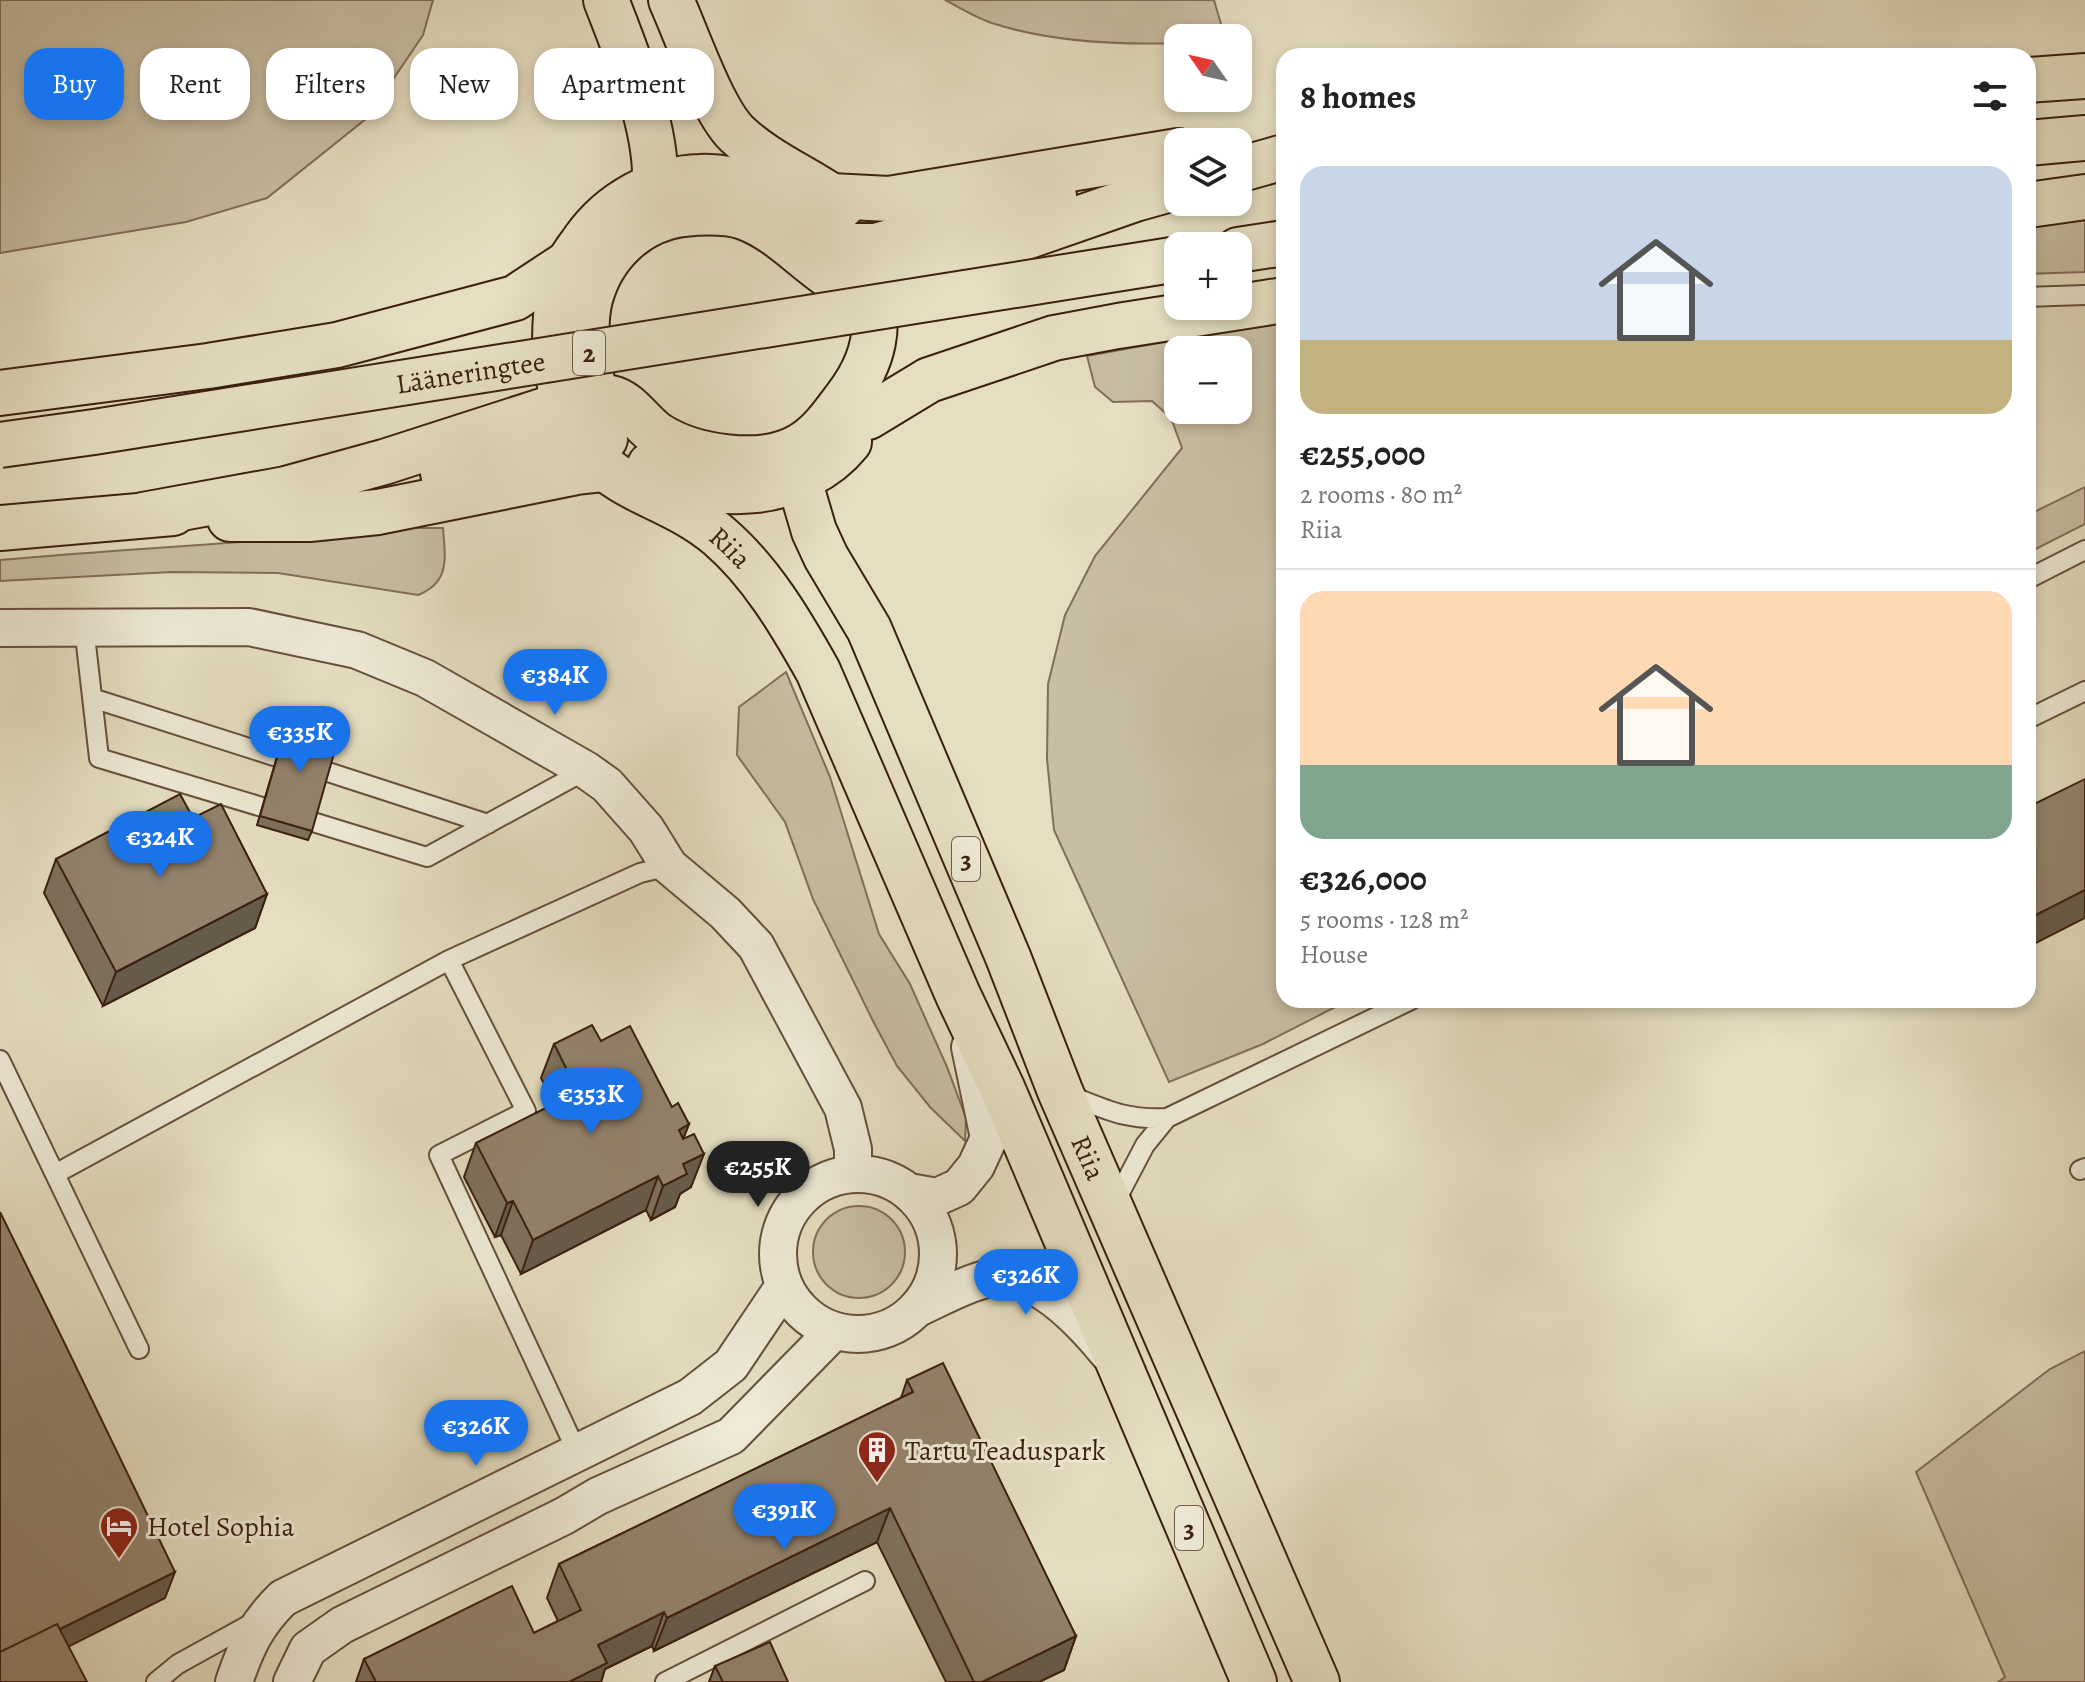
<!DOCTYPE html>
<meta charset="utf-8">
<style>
:root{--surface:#fff;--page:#f6f6f6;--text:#222;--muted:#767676;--line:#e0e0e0;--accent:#1a73e8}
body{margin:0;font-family:Alegreya,serif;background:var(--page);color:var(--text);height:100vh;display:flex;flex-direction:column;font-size:30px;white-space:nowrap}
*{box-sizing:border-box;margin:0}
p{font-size:26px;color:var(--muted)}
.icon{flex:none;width:44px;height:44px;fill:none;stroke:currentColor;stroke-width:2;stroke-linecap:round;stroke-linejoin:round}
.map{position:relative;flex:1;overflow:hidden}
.drawer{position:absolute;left:1276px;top:48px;width:760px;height:960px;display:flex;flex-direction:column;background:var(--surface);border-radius:24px;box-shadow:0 4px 12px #0003}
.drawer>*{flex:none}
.top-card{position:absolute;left:24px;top:48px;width:760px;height:72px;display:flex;gap:16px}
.needle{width:52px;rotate:304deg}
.tools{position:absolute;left:1164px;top:24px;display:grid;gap:16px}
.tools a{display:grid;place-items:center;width:88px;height:88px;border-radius:16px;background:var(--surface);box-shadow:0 4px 12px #0003;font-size:40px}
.price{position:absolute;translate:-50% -68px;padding:0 18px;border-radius:28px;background:var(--accent);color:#fff;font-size:26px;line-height:52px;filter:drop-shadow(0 2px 4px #0008)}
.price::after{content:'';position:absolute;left:50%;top:48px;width:24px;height:18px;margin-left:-12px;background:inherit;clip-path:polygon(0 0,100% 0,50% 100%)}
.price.current{background:#222;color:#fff}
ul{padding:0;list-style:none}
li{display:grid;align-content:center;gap:16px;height:424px;padding:0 24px}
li+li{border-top:2px solid var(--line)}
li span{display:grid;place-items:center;height:248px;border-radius:24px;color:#555}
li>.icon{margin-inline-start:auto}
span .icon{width:144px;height:144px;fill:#fffc;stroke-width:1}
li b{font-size:34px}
h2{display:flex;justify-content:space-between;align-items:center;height:96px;padding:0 24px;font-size:34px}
.pill{padding:0 28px;border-radius:24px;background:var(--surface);box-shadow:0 4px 12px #0003;font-size:28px;line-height:72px}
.pill.current{background:var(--accent);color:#fff}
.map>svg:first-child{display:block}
.green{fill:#c8bea3;stroke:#826e59;stroke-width:2;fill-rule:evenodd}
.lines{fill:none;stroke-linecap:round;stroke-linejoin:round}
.lane-casing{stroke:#664f3c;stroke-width:22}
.street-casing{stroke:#664f3c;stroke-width:40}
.highway-casing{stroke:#3b1f0f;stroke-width:48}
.lane{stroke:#eeead7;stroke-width:18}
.street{stroke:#eeead7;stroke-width:36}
.highway{stroke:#e5dec1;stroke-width:44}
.highway-bridge-casing{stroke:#3b1f0f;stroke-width:48;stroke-linecap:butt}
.highway-bridge{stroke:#e5dec1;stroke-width:44}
.wall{fill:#7e705d;stroke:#3b1f0f;stroke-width:2}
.shaded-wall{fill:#675b4c;stroke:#3b1f0f;stroke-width:2}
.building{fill:#93826c;stroke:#3b1f0f;stroke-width:2}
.labels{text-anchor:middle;stroke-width:6;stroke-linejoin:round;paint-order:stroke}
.shield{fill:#eeead7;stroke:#715c4b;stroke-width:2}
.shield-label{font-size:26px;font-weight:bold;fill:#3b1f0f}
.street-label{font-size:28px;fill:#3b1f0f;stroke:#eeead7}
.poi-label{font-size:28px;fill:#3b1f0f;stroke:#eeead7;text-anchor:start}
</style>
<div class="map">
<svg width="2085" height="1682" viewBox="0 0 2085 1682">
<rect width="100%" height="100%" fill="#e5dec1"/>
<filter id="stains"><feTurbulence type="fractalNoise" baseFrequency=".0025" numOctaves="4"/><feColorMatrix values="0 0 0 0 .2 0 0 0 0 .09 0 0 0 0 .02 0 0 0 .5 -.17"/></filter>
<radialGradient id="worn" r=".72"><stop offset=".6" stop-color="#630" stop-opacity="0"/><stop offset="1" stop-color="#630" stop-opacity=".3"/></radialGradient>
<path class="green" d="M 0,0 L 433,0 L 423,35 L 367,118 L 267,198 L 186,222 L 0,253 Z
M 945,0 L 1214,0 L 1225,38 L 1178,38 L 1178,43 C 1118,45 1052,42 995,24 C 978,19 961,8 945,0 Z
M 2085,214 L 2085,272 L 2028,274 L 2028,215 Z
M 1284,320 L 1284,1000 L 1349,1000 L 1263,1044 L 1169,1082 L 1054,830 L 1047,759 L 1048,684 L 1065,615 L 1095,556 L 1182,448 L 1171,418 L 1152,401 L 1113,402 L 1095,387 L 1087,356 ZM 1178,350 L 1238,350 L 1238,410 L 1178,410 Z
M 2085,487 L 2085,524 L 2028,553 L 2028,515 Z
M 405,528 L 443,528 C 445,557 451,582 418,595 L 278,573 L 172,572 L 0,581 L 0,560 C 135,548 270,542 405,528 Z
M 786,672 L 830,777 L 879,934 L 910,984 L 947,1067 L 966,1118 L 965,1141 L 930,1107 L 897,1066 L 873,1021 L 813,899 L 785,822 L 737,755 L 739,707 Z
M813 1252a46 46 0 1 1 92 0a46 46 0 1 1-92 0Z
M 2085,1351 L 2085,1682 L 1998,1682 L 2005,1677 L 1916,1472 L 2050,1369 Z"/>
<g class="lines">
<g class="lane-casing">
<path id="lane" d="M 2028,297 L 2085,295
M 2028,579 L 2085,550
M 84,627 L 99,758 L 262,807
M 92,698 L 277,757
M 2028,719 L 2085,691
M 328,772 L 488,824
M 313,822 L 427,857 L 586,770
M 449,960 L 526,1111 L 439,1155 L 577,1452
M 0,1060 L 139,1349
M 1069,1095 C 1107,1110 1125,1120 1167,1118 L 1411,1000
M 2080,1170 L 2085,1168
M 55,1174 L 449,960 L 640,873 L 669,866
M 1114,1204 L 1145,1145 L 1167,1118
M 156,1682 L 178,1664 L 256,1621
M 665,1682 L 865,1581"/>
</g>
<g class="street-casing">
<path id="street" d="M 0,628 L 249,627 L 357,650 L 425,678 L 586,770 L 607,785 L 646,829 L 669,866 L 725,913 L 756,946 L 843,1108 L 853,1149 L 853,1174
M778 1254a80 80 0 1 1 160 0a80 80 0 1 1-160 0Z
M 909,1192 L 937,1197 L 959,1187 L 976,1166 L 989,1138 L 970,1047
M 916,1309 C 938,1299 962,1285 986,1279 C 1033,1267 1081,1320 1108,1353
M 234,1682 C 246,1647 256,1624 283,1598 L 690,1397 L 731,1365 L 784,1286
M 292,1682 L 308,1649 L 342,1625 L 564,1516 L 598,1496 L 731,1436 L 834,1331"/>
</g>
<g class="highway-casing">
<g id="highway">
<path d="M 606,0 C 626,52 657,126 655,182 C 654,193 651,203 648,213"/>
<path d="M 671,0 C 687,35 712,110 737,134 C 764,160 801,176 831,196 L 842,206"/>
<path d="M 2028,80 L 2085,76"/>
<path d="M 2028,143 L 2085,138"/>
<path d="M 1238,170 L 1284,157"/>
<path d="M 831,196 L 889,199 L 1178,151"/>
<path d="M 2028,205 L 2085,197"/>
<path d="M 843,246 L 876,246 L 1054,196"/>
<path d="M 1238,250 L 1284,243"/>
<path d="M 594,391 C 588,363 583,327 590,299 C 602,254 637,220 683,214 C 703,212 725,211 744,217 C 781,231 802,258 834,279 L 893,279 L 925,272 L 1135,199 L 1178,187"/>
<path d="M 0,393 L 208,366 L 337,345 L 515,298 L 568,263"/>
<path d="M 868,417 L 929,380 L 1054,338 L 1118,326 L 1284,300"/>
<path id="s1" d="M 799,450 L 799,480 L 814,531 L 826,557 L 869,629 L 1008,957 L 1060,1091 L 1317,1682"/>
<path d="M 650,465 C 708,507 804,498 849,442"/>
<path d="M 443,473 L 543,444 L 577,437 L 605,439"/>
<path id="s2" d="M 143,515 L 286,489 L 384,462 L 564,404 C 578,401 596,395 611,398 C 630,402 642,425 658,435 C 694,458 762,468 800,446 C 820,435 833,415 846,398 C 905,321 866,254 794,208 C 766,190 734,175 700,177 C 655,178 611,203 585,239 C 579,248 571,257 567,267 C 551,309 552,363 565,406 C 592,493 660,486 719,536 C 761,572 791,623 818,671 L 958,995 L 1003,1090 L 1254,1682"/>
<path d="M 230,519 L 309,519 L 378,512 L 577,472 L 604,469"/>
<path d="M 0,528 L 173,513"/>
</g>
</g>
<use href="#lane" class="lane"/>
<use href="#street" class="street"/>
<use href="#highway" class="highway"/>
<g class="highway-bridge-casing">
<g id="highway-bridge">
<path id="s3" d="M 0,445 L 94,432 L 1178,259"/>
</g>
</g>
<use href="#highway-bridge" class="highway-bridge"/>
</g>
<path class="wall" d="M 286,726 L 312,831 L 308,840 L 257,825 Z
M 193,818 L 267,894 L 255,928 L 103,1006 L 44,893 L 56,859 Z
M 601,1041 L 689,1124 L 683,1139 L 691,1187 L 680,1194 L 675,1207 L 651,1220 L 646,1210 L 521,1274 L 501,1235 L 495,1237 L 464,1177 L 476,1143 L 554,1104 L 541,1078 L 554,1044 Z
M 907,1380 L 1076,1636 L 1064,1670 L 1039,1682 L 946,1682 L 877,1542 L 654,1651 L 652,1646 L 605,1669 L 601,1682 L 356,1682 L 364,1659 L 534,1633 L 558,1621 L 547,1598 L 559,1564 L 901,1398 Z
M 715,1666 L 788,1682 L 709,1682 Z"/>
<path class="shaded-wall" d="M 2085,890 L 2085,918 L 2028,947 L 2028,919 Z
M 267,894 L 255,928 L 103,1006 L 116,972 Z
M 689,1124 L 676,1158 L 679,1130 Z
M 704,1154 L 691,1187 L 680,1194 L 675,1207 L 651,1220 L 663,1186 L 683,1164 Z
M 658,1176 L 646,1210 L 521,1274 L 533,1240 Z
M 513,1201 L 501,1235 L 495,1237 L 507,1203 Z
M 890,1508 L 877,1542 L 654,1651 L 667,1618 Z
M 175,1572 L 165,1598 L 0,1681 L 0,1659 Z
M 664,1612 L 652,1646 L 605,1669 L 601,1682 L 569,1682 L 598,1645 Z
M 1076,1636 L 1064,1670 L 1039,1682 L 982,1682 Z"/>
<path class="building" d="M 289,717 L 340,732 L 312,831 L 260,816 Z
M 2085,779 L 2085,890 L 2028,919 L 2028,807 Z
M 180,794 L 193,818 L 221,804 L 267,894 L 116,972 L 56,859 Z
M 592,1025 L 601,1041 L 630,1026 L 672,1107 L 678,1103 L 689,1124 L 679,1130 L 683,1139 L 694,1134 L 704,1154 L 683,1164 L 687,1174 L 663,1186 L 658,1176 L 533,1240 L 513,1201 L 507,1203 L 476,1143 L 578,1092 L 554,1044 Z
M 0,1212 L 64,1342 L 175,1572 L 60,1629 L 57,1624 L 0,1652 Z
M 943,1363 L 1076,1636 L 982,1682 L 974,1682 L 890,1508 L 667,1618 L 664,1612 L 598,1645 L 607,1663 L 569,1682 L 376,1682 L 364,1659 L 512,1586 L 534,1633 L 581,1610 L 559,1564 L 913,1392 L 907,1380 Z
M 57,1624 L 87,1682 L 0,1682 L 0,1652 Z
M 770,1642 L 788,1682 L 723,1682 L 715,1666 Z"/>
<defs>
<g id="building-pin" transform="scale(2)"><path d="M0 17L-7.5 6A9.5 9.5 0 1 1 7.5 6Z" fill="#8f2418" stroke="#eeead7"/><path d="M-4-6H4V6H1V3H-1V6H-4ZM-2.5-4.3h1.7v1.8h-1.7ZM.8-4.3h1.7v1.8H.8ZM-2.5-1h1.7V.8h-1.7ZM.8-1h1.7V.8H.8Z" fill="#fff"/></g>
<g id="hotel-pin" transform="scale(2)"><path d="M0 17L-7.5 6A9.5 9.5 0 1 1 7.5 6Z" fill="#8f2418" stroke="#eeead7"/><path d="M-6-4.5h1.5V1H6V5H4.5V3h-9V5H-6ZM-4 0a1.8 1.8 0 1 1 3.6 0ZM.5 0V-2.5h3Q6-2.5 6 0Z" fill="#fff"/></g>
</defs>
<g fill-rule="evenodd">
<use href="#building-pin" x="877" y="1450"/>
<use href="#hotel-pin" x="119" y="1526"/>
</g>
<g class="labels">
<g class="shield">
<rect x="573" y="331" width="32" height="44" rx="6"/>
<rect x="952" y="837" width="28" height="44" rx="6"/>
<rect x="1175" y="1506" width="28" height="44" rx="6"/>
</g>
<g class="shield-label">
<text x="589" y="362">2</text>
<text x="966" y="868">3</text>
<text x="1189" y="1537">3</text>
</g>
<g class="street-label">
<text dy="10" stroke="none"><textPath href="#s3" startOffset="476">Lääneringtee</textPath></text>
<text dy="10" stroke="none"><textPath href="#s2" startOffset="1622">Riia</textPath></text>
<text dy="10" stroke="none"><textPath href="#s1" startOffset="768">Riia</textPath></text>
</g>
<g class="poi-label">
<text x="905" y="1460">Tartu Teaduspark</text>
<text x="147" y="1536">Hotel Sophia</text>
</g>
</g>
<rect width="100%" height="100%" filter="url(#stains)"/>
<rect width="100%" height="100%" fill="url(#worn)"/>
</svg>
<div class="tools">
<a><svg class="needle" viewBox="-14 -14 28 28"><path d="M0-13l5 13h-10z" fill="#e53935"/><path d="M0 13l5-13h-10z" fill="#767676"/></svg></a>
<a><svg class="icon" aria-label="layers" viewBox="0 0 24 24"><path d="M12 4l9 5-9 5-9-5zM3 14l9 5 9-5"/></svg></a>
<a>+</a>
<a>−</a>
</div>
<b class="price" style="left:555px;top:717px">€384K</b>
<b class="price" style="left:300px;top:774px">€335K</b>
<b class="price" style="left:160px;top:879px">€324K</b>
<b class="price" style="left:591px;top:1136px">€353K</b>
<b class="price current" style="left:758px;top:1209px">€255K</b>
<b class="price" style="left:1026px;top:1317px">€326K</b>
<b class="price" style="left:476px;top:1468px">€326K</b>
<b class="price" style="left:784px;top:1552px">€391K</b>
<div class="top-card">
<a class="pill current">Buy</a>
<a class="pill">Rent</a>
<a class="pill">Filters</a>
<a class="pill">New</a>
<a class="pill">Apartment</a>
</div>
<section class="drawer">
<h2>8 homes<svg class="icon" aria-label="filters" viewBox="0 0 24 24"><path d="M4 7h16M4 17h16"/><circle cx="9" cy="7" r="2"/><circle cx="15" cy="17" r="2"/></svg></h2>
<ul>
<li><span style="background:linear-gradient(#c9d6e8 70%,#c2b280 0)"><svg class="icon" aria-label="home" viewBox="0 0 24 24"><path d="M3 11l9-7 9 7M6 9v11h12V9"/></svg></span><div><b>€255,000</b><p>2 rooms · 80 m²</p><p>Riia</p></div></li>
<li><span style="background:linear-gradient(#ffd9b3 70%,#7fa58c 0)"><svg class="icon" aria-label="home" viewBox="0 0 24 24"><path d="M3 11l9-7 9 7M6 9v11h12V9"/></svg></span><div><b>€326,000</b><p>5 rooms · 128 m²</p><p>House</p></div></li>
</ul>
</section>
</div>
